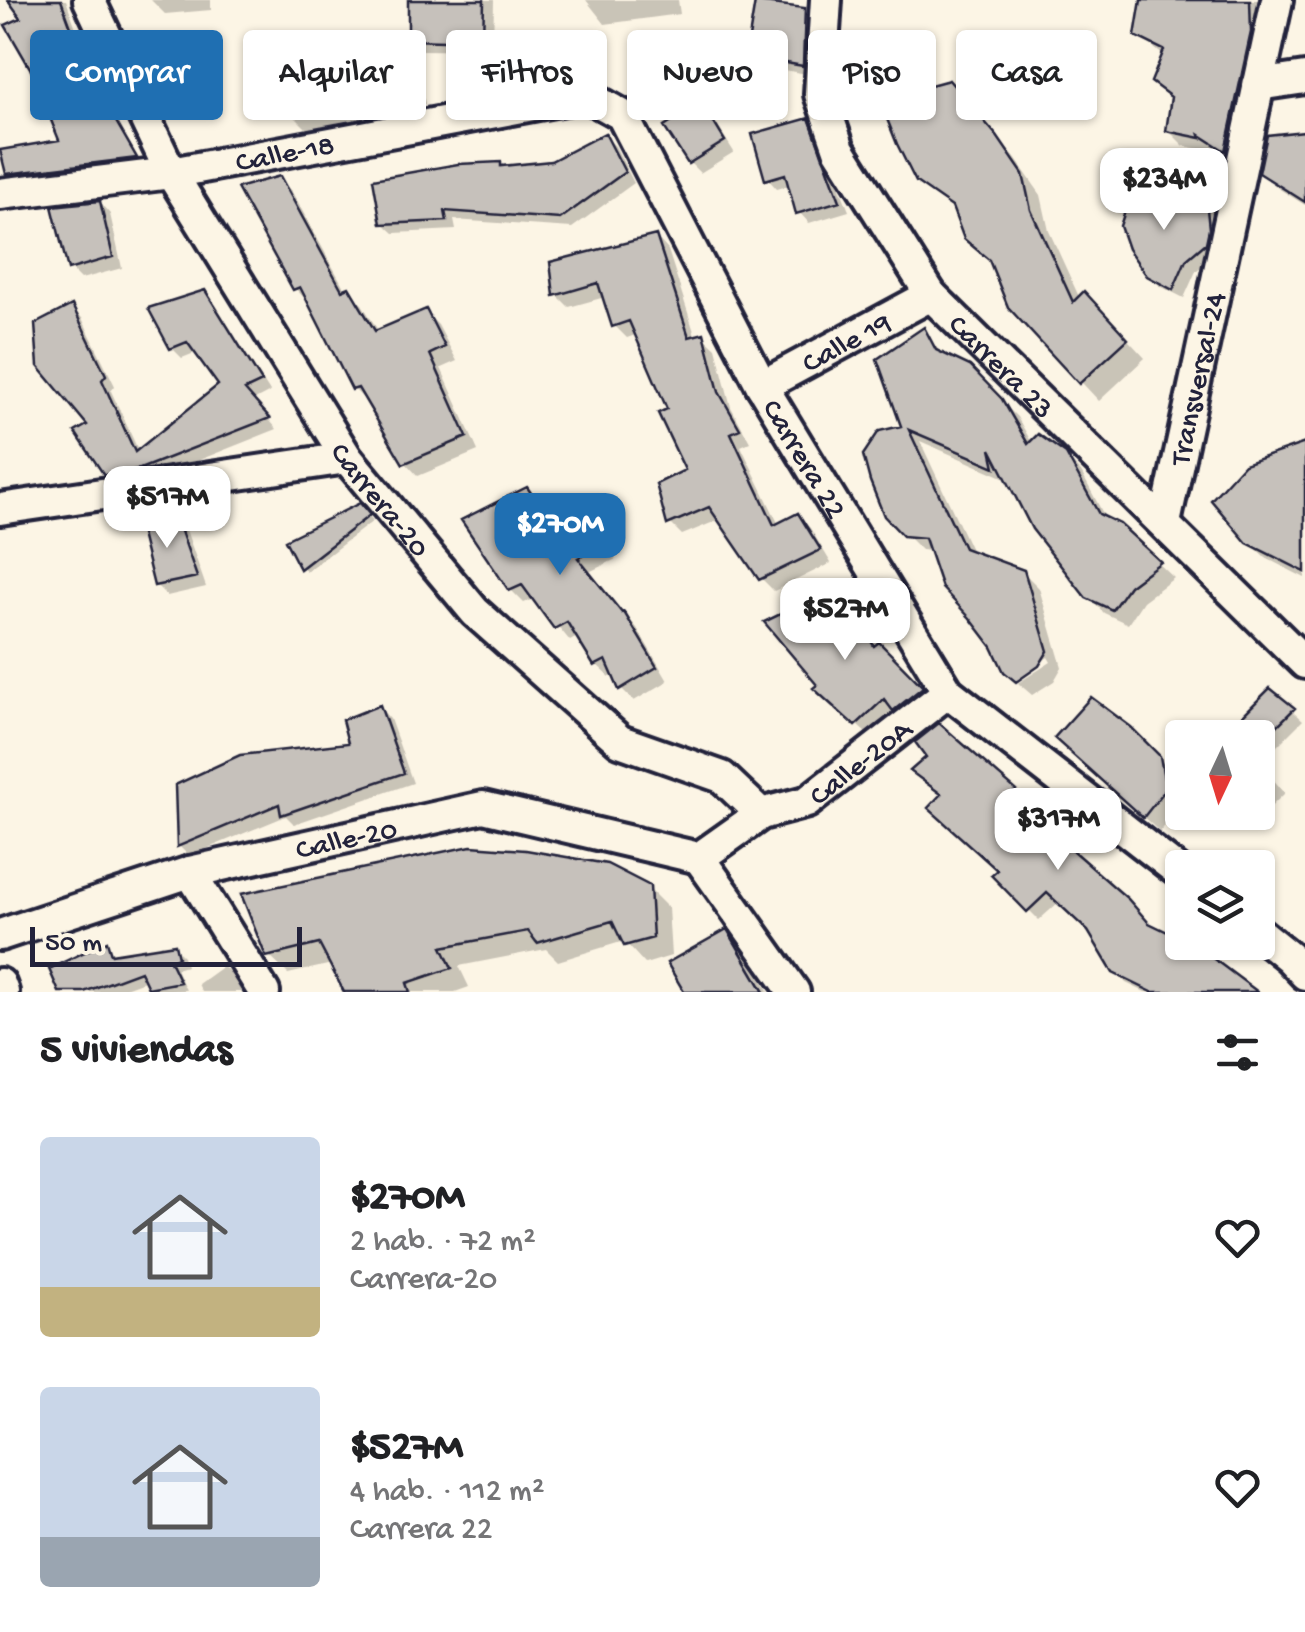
<!DOCTYPE html>
<html lang="es">
<meta charset="utf-8">
<style>
:root{--surface:#fff;--page:#f6f6f6;--text:#202124;--muted:#757577;--accent:#1f6fb2}
body{margin:0;font-family:"Gochi Hand",sans-serif;background:var(--page);color:var(--text);height:100vh;display:flex;flex-direction:column;font-size:38px;white-space:nowrap}
*{box-sizing:border-box;margin:0}
p{font-size:32px;color:var(--muted)}
.icon{flex:none;width:55px;height:55px;fill:none;stroke:currentColor;stroke-width:2;stroke-linecap:round;stroke-linejoin:round}
.map{position:relative;height:992px;overflow:hidden}
.drawer{display:flex;flex-direction:column;background:var(--surface);flex:1}
.drawer>*{flex:none}
.top-card{position:absolute;left:30px;top:30px;width:1245px;height:90px;display:flex;gap:20px}
.needle{width:65px;rotate:184deg}
.controls{position:absolute;left:1165px;top:720px;display:grid;gap:20px}
.controls a{display:grid;place-items:center;width:110px;height:110px;border-radius:10px;background:var(--surface);box-shadow:0 2px 8px #0004;font-size:50px}
.scale{position:absolute;left:30px;bottom:25px;width:272px;box-sizing:border-box;padding-left:10px;border:5px solid #22223b;border-top:0;font-size:28px;line-height:35px;white-space:nowrap;color:#22223b;-webkit-text-stroke:8px #fcf5e5;paint-order:stroke}
.price{position:absolute;translate:-50% -85px;padding:0 22px;border-radius:20px;background:#fff;color:#222;font-size:32px;line-height:65px;filter:drop-shadow(0 2px 5px #0008)}
.price::after{content:'';position:absolute;left:50%;top:60px;width:30px;height:22px;margin-left:-15px;background:inherit;clip-path:polygon(0 0,100% 0,50% 100%)}
.price.selected{background:var(--accent);color:#fff}
ul{padding:0;list-style:none}
li{display:flex;align-items:center;gap:30px;height:250px;padding:0 40px}
li span{display:grid;place-items:center;flex:none;width:280px;height:200px;border-radius:10px;color:#555}
li>.icon{margin-inline-start:auto}
span .icon{width:120px;height:120px;fill:#fffc;stroke-width:1}
li b{font-size:42px}
h2{display:flex;justify-content:space-between;align-items:center;height:120px;padding:0 40px;font-size:42px}
.pill{padding:0 35px;border-radius:10px;background:var(--surface);box-shadow:0 2px 8px #0004;font-size:35px;line-height:90px}
.pill.selected{background:var(--accent);color:#fff}
.map>svg:first-child{display:block}
.shadow{fill:#0003}
.building{fill:#c6c1bb;stroke:#22223b;stroke-width:2.5}
.lines{fill:none;stroke-linecap:round;stroke-linejoin:round}
.street-casing{stroke:#22223b;stroke-width:38}
.street{stroke:#fcf5e5;stroke-width:30}
.labels{text-anchor:middle;stroke-width:8;stroke-linejoin:round;paint-order:stroke}
.street-label{font-size:30px;fill:#22223b;stroke:#fcf5e5}
</style>
<div class="map">
<svg width="1305" height="992" viewBox="0 0 1305 992">
<rect width="100%" height="100%" fill="#fcf5e5"/>
<filter id="ink" filterUnits="userSpaceOnUse"><feTurbulence type="fractalNoise" baseFrequency=".01" numOctaves="2"/><feDisplacementMap in="SourceGraphic" scale="20" xChannelSelector="R" yChannelSelector="G"/><feConvolveMatrix kernelMatrix="1 2 1 2 8 2 1 2 1" color-interpolation-filters="sRGB"/></filter>
<g filter="url(#ink)">
<path class="shadow" d="M 11,0 L 66,0 L 89,65 L 107,93 L 103,95 L 144,168 L 19,183 L 8,173 L 63,142 L 24,19 Z
M 151,0 L 211,0 L 211,10 L 165,14 Z
M 411,0 L 494,0 L 493,51 L 421,50 L 410,39 Z
M 586,0 L 678,0 L 680,14 L 605,24 Z
M 1143,0 L 1267,0 L 1241,164 L 1215,148 L 1215,152 L 1184,146 L 1168,130 L 1173,100 L 1154,81 L 1164,56 L 1138,35 Z
M 804,10 L 815,21 L 813,75 L 760,66 L 749,55 Z
M 398,38 L 414,54 L 425,104 L 307,129 L 291,113 Z
M 948,82 L 1015,158 L 1041,195 L 1049,231 L 1080,299 L 1103,313 L 1145,358 L 1099,401 L 1010,306 L 995,268 L 957,213 L 918,180 Z
M 702,106 L 712,117 L 734,152 L 700,173 L 690,163 Z
M 808,121 L 818,132 L 849,211 L 809,223 L 799,212 L 791,185 L 777,189 L 767,178 Z
M 1305,133 L 1305,205 L 1278,188 L 1262,172 Z
M 605,136 L 615,146 L 634,183 L 572,228 L 454,220 L 456,230 L 394,233 L 383,223 L 500,165 L 503,168 L 552,163 Z
M 279,178 L 292,192 L 346,291 L 362,304 L 379,332 L 425,312 L 438,325 L 457,361 L 441,368 L 478,451 L 418,476 L 405,462 L 367,402 L 354,389 L 308,302 L 295,288 Z
M 1205,201 L 1216,212 L 1218,241 L 1216,254 L 1196,271 L 1184,298 L 1160,286 L 1149,274 Z
M 100,203 L 110,214 L 122,268 L 81,279 L 71,269 Z
M 656,237 L 668,250 L 696,338 L 703,336 L 716,348 L 731,407 L 750,442 L 741,446 L 779,525 L 798,516 L 810,528 L 831,563 L 774,591 L 761,578 L 721,519 L 682,535 L 670,523 L 689,472 L 670,410 L 638,334 L 627,338 L 614,325 L 605,297 L 569,307 L 557,295 Z
M 204,293 L 214,304 L 270,392 L 253,401 L 277,429 L 154,478 L 116,484 L 106,473 L 91,426 L 72,308 L 82,318 L 115,386 L 111,391 L 139,452 L 221,385 L 197,352 L 182,358 L 172,348 Z
M 923,330 L 944,357 L 968,368 L 1017,417 L 1032,443 L 1065,456 L 1081,472 L 1107,521 L 1119,526 L 1174,578 L 1143,601 L 1128,624 L 1104,613 L 1088,596 L 1010,480 L 920,441 L 973,554 L 1023,572 L 1039,588 L 1062,667 L 1054,681 L 1032,695 L 1018,683 L 1051,662 L 1048,657 L 1015,679 L 932,551 L 921,550 L 886,515 Z
M 1305,446 L 1305,578 L 1266,558 L 1249,542 Z
M 526,490 L 551,520 L 580,510 L 593,523 L 616,559 L 589,572 L 637,628 L 668,681 L 634,701 L 621,688 L 615,675 L 610,677 L 596,664 L 579,636 L 570,641 L 535,598 L 524,603 L 511,590 Z
M 359,506 L 373,521 L 306,572 L 289,541 Z
M 173,514 L 184,524 L 206,587 L 167,596 L 156,585 Z
M 848,609 L 876,648 L 879,646 L 932,699 L 905,720 L 895,709 L 867,734 L 827,698 L 820,686 L 813,628 Z
M 1270,691 L 1303,720 L 1275,748 L 1270,776 L 1285,793 L 1254,823 L 1244,812 L 1258,812 L 1258,738 Z
M 380,708 L 390,719 L 413,783 L 294,824 L 286,816 L 189,856 L 179,846 L 351,746 Z
M 938,726 L 1014,792 L 1024,802 L 1019,807 L 1151,927 L 1182,942 L 1256,992 L 1145,992 L 1126,983 L 1115,971 L 1091,932 L 1059,902 L 1039,920 L 994,875 L 1000,871 L 943,795 L 924,781 Z
M 1129,729 L 1174,774 L 1181,805 L 1160,832 L 1073,754 Z
M 648,888 L 668,908 L 671,956 L 645,964 L 624,941 L 558,961 L 546,949 L 459,966 L 469,987 L 455,992 L 347,992 L 332,964 L 288,974 L 268,955 L 244,895 Z
M 726,932 L 744,950 L 769,992 L 687,992 Z
M 106,944 L 116,956 L 174,947 L 183,956 L 186,966 L 176,969 L 186,990 L 155,992 L 147,980 L 114,992 L 62,992 Z
M 223,966 L 242,984 L 247,992 L 202,992 L 198,984 Z"/>
<path class="building" d="M 8,0 L 61,0 L 80,52 L 99,83 L 95,85 L 137,158 L 6,174 L 0,150 L 59,140 L 30,68 L 5,25 L 21,18 Z
M 408,0 L 484,0 L 483,42 L 408,40 Z
M 1141,0 L 1250,0 L 1251,32 L 1225,151 L 1200,135 L 1201,138 L 1166,131 L 1171,97 L 1151,82 L 1164,50 L 1135,36 Z
M 755,2 L 805,8 L 803,66 L 746,56 Z
M 399,35 L 410,89 L 289,114 L 277,60 Z
M 949,80 L 997,136 L 1023,174 L 1031,210 L 1073,302 L 1084,291 L 1128,339 L 1079,384 L 1008,307 L 989,260 L 964,239 L 952,207 L 916,182 L 897,144 L 879,99 Z
M 702,103 L 725,141 L 688,164 L 664,127 Z
M 809,118 L 840,201 L 796,214 L 785,174 L 765,180 L 752,134 Z
M 1305,131 L 1305,202 L 1259,173 L 1267,135 Z
M 605,133 L 625,172 L 560,219 L 445,211 L 447,221 L 381,224 L 373,179 L 458,164 L 501,162 L 501,166 L 551,161 Z
M 280,176 L 342,290 L 349,287 L 375,331 L 426,309 L 445,347 L 430,354 L 467,437 L 403,464 L 358,388 L 352,390 L 300,287 L 293,290 L 237,188 Z
M 1131,193 L 1206,199 L 1209,229 L 1206,243 L 1186,260 L 1173,290 L 1147,276 L 1128,249 L 1120,226 Z
M 100,201 L 113,257 L 68,270 L 52,206 Z
M 656,235 L 689,337 L 704,333 L 719,392 L 740,429 L 731,433 L 774,525 L 798,513 L 821,550 L 759,580 L 709,507 L 667,525 L 656,484 L 685,470 L 658,413 L 667,409 L 629,321 L 612,327 L 598,283 L 554,296 L 550,262 Z
M 205,290 L 262,382 L 245,390 L 270,418 L 140,469 L 104,475 L 75,432 L 87,425 L 38,366 L 35,324 L 72,305 L 106,375 L 102,380 L 135,452 L 218,385 L 187,342 L 170,349 L 148,308 Z
M 924,327 L 936,350 L 970,366 L 1002,399 L 1028,444 L 1038,434 L 1066,454 L 1099,514 L 1120,524 L 1161,562 L 1129,586 L 1112,610 L 1086,598 L 1032,529 L 991,449 L 995,467 L 909,430 L 964,548 L 1024,570 L 1048,651 L 1039,666 L 1016,682 L 1004,672 L 992,647 L 970,618 L 942,588 L 925,538 L 903,536 L 884,516 L 870,481 L 863,455 L 879,431 L 901,426 L 877,359 Z
M 1305,443 L 1305,572 L 1247,543 L 1211,500 L 1244,464 Z
M 527,487 L 548,518 L 580,507 L 605,545 L 578,558 L 622,613 L 624,612 L 657,667 L 619,690 L 606,660 L 594,666 L 567,622 L 554,629 L 522,585 L 509,591 L 461,520 Z
M 360,503 L 370,515 L 300,569 L 285,540 Z
M 174,511 L 197,577 L 154,586 L 140,530 Z
M 849,606 L 874,646 L 879,642 L 923,687 L 893,711 L 884,699 L 855,726 L 813,688 L 817,685 L 764,622 L 795,607 L 813,625 Z
M 1270,688 L 1295,708 L 1265,738 L 1220,738 Z
M 1091,697 L 1131,727 L 1160,756 L 1166,789 L 1143,818 L 1054,738 Z
M 380,705 L 404,773 L 281,815 L 279,804 L 177,847 L 175,785 L 240,755 L 348,743 L 342,720 Z
M 939,723 L 1016,790 L 1010,796 L 1128,899 L 1149,923 L 1182,939 L 1182,942 L 1195,945 L 1258,992 L 1152,992 L 1113,973 L 1088,931 L 1047,893 L 1027,912 L 991,875 L 997,870 L 928,808 L 941,794 L 910,771 L 926,757 L 915,742 Z
M 471,846 L 526,850 L 607,864 L 650,886 L 653,938 L 624,946 L 612,921 L 537,943 L 528,931 L 442,947 L 452,968 L 407,983 L 410,992 L 344,992 L 319,944 L 266,957 L 241,894 Z
M 727,929 L 764,992 L 684,992 L 667,963 Z
M 107,941 L 111,954 L 175,944 L 178,957 L 170,961 L 180,982 L 148,988 L 140,971 L 84,992 L 59,992 L 49,969 Z"/>
<g class="lines">
<g class="street-casing">
<g id="street">
<path id="s1" d="M 89,0 L 171,173 L 347,458 L 475,612 L 620,741 L 722,777 L 761,814"/>
<path id="s2" d="M 826,0 L 820,94 L 839,149 L 931,295 L 1305,663"/>
<path d="M 1258,85 L 1305,78"/>
<path id="s3" d="M 0,194 L 171,173 L 586,95 L 622,115 L 762,386 L 948,692 L 1182,874"/>
<path id="s4" d="M 762,386 L 931,295"/>
<path d="M 0,509 L 347,458"/>
<path id="s5" d="M 1165,523 L 1277,0"/>
<path id="s6" d="M 699,858 L 761,814 L 807,802 L 948,692"/>
<path d="M 699,858 L 794,992"/>
<path d="M 190,872 L 264,992"/>
<path d="M 1258,932 L 1289,957 L 1305,974"/>
<path id="s7" d="M 0,935 L 190,872 L 483,807 L 699,858"/>
<path d="M 0,984 L 3,992"/>
</g>
</g>
<use href="#street" class="street"/>
</g>
</g>
<g class="labels">
<g class="street-label">
<text dy="10" stroke="none"><textPath href="#s3" startOffset="288">Calle-18</textPath></text>
<text dy="10" stroke="none"><textPath href="#s4" startOffset="95">Calle 19</textPath></text>
<text dy="10" stroke="none"><textPath href="#s2" startOffset="425">Carrera 23</textPath></text>
<text dy="10" stroke="none"><textPath href="#s5" startOffset="148">Transversal-24</textPath></text>
<text dy="10" stroke="none"><textPath href="#s3" startOffset="1025">Carrera 22</textPath></text>
<text dy="10" stroke="none"><textPath href="#s1" startOffset="580">Carrera-20</textPath></text>
<text dy="10" stroke="none"><textPath href="#s6" startOffset="190">Calle-20A</textPath></text>
<text dy="10" stroke="none"><textPath href="#s7" startOffset="360">Calle-20</textPath></text>
</g>
</g>
</svg>
<div class="controls">
<a><svg class="needle" viewBox="-14 -14 28 28"><path d="M0-13l5 13h-10z" fill="#e53935"/><path d="M0 13l5-13h-10z" fill="#757577"/></svg></a>
<a><svg class="icon" aria-label="layers" viewBox="0 0 24 24"><path d="M12 4l9 5-9 5-9-5zM3 14l9 5 9-5"/></svg></a>
</div>
<div class="scale">50 m</div>
<b class="price" style="left:1164px;top:233px">$234M</b>
<b class="price" style="left:167px;top:551px">$517M</b>
<b class="price selected" style="left:560px;top:578px">$270M</b>
<b class="price" style="left:845px;top:663px">$527M</b>
<b class="price" style="left:1058px;top:873px">$317M</b>
<div class="top-card">
<a class="pill selected">Comprar</a>
<a class="pill">Alquilar</a>
<a class="pill">Filtros</a>
<a class="pill">Nuevo</a>
<a class="pill">Piso</a>
<a class="pill">Casa</a>
</div>
</div>
<section class="drawer">
<h2>5 viviendas<svg class="icon" aria-label="filters" viewBox="0 0 24 24"><path d="M4 7h16M4 17h16"/><circle cx="9" cy="7" r="2"/><circle cx="15" cy="17" r="2"/></svg></h2>
<ul>
<li><span style="background:linear-gradient(#c9d6e8 75%,#c2b280 0)"><svg class="icon" aria-label="home" viewBox="0 0 24 24"><path d="M3 11l9-7 9 7M6 9v11h12V9"/></svg></span><div><b>$270M</b><p>2 hab. · 72 m²</p><p>Carrera-20</p></div><svg class="icon" aria-label="heart" viewBox="0 0 24 24"><path d="M12 20l-8-8c-3-5 5-10 8-4 3-6 11-1 8 4z"/></svg></li>
<li><span style="background:linear-gradient(#c9d6e8 75%,#9aa5b1 0)"><svg class="icon" aria-label="home" viewBox="0 0 24 24"><path d="M3 11l9-7 9 7M6 9v11h12V9"/></svg></span><div><b>$527M</b><p>4 hab. · 112 m²</p><p>Carrera 22</p></div><svg class="icon" aria-label="heart" viewBox="0 0 24 24"><path d="M12 20l-8-8c-3-5 5-10 8-4 3-6 11-1 8 4z"/></svg></li>
</ul>
</section>
